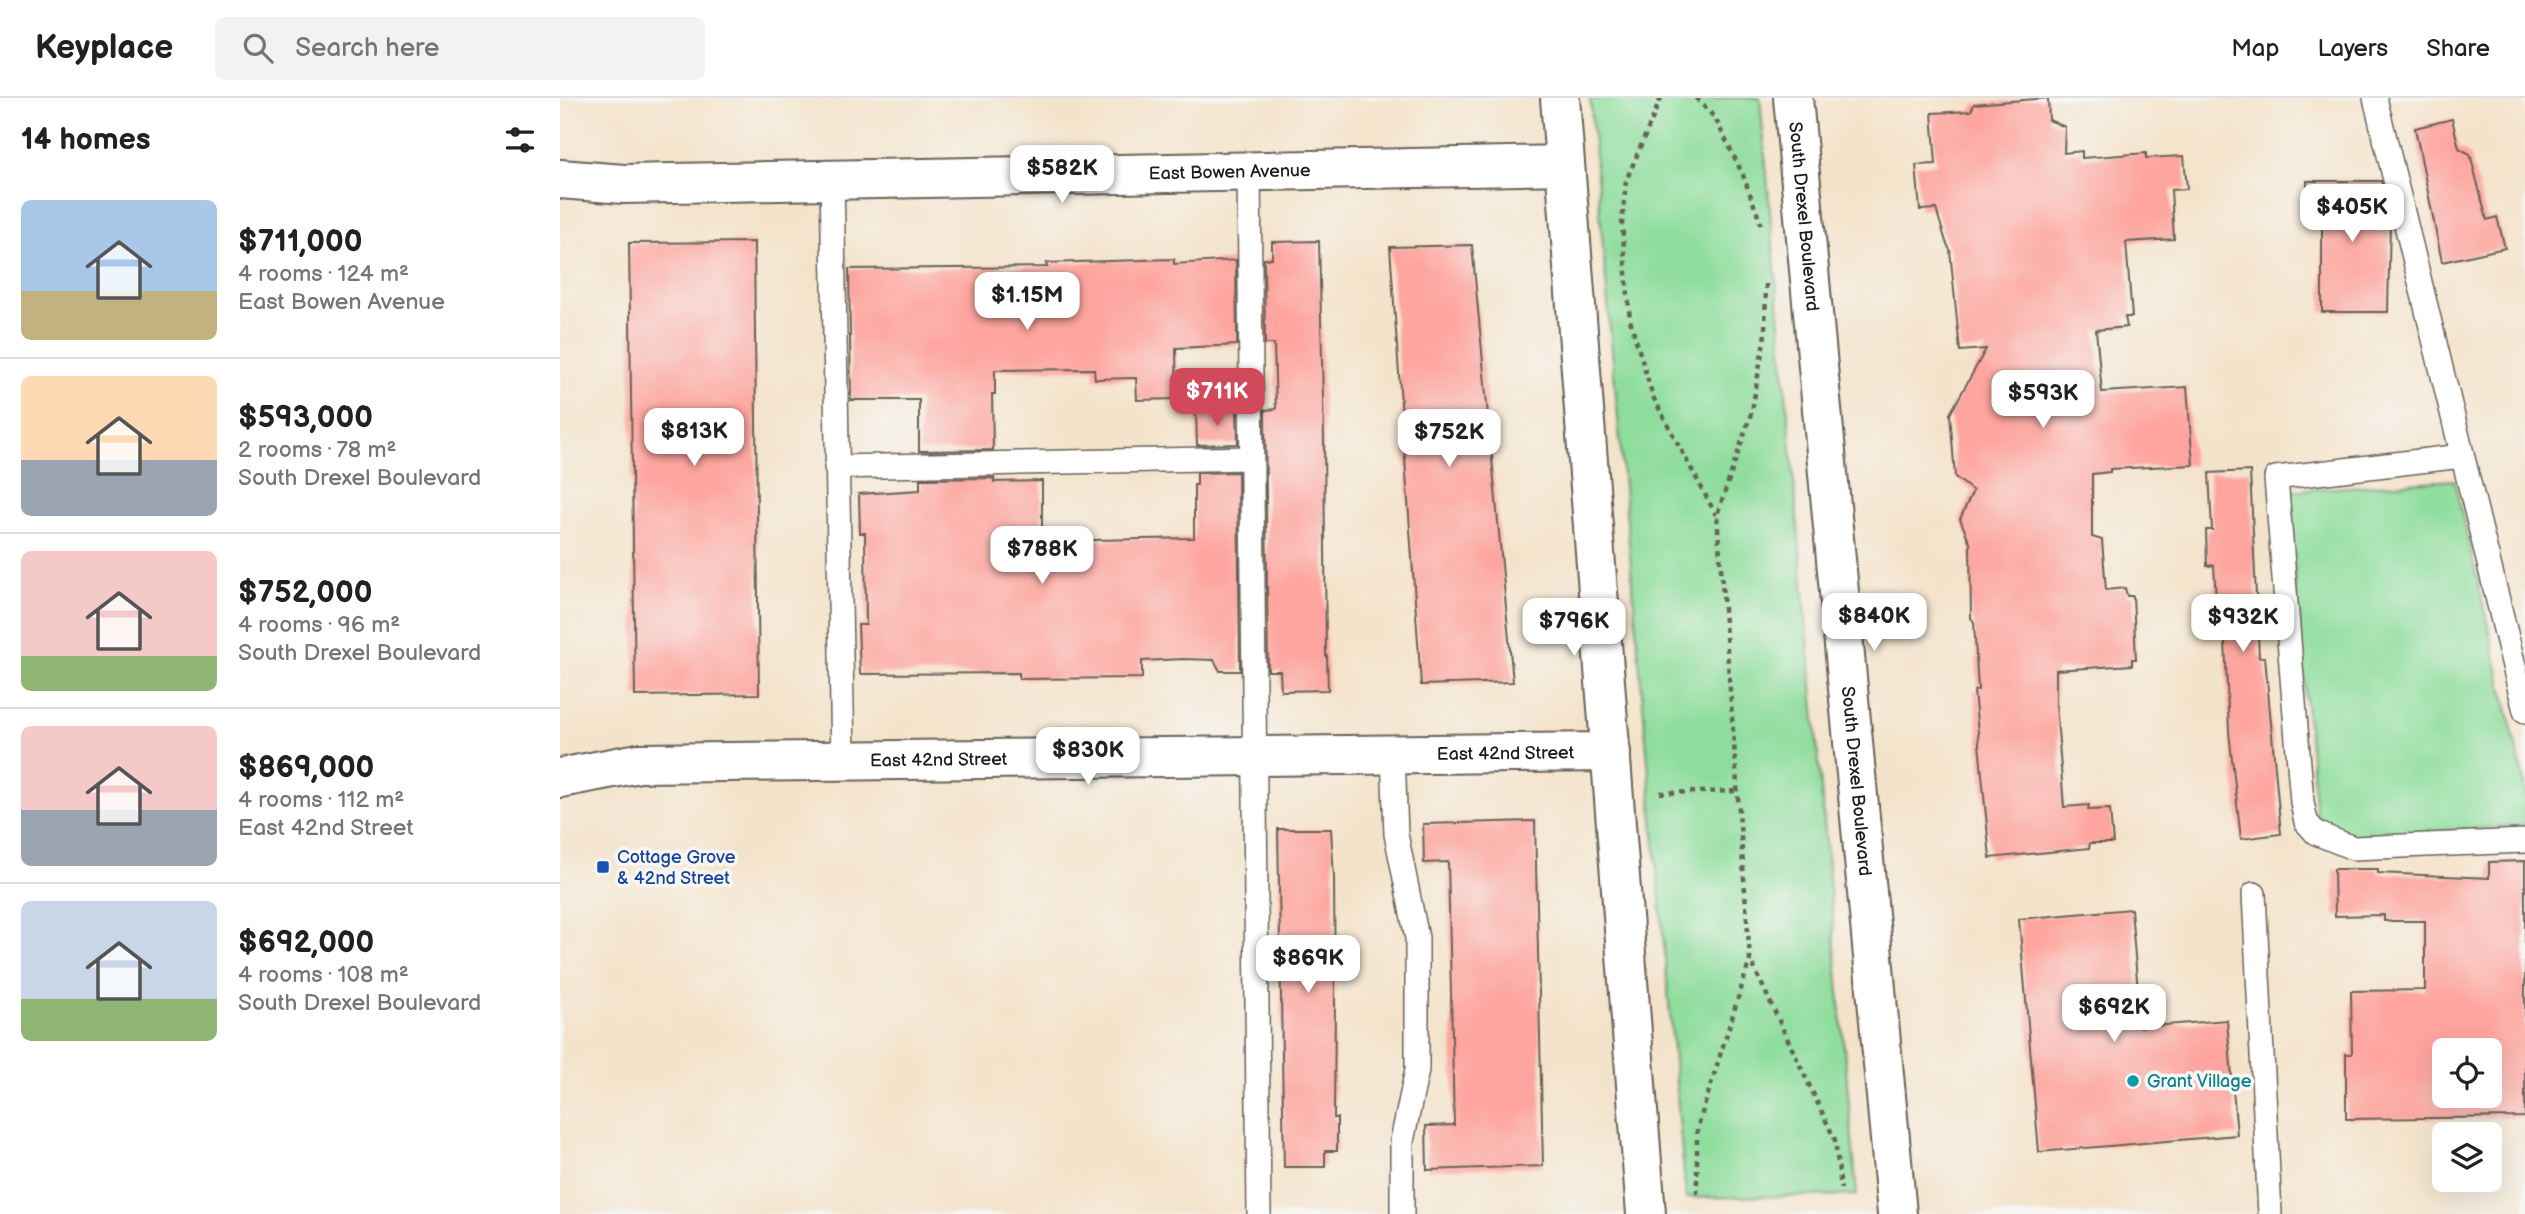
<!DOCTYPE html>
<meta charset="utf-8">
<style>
:root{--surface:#fff;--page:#f2f2f2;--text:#202124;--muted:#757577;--line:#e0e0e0;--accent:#d1495b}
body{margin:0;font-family:"Balsamiq Sans",sans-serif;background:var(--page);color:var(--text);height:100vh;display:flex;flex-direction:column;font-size:26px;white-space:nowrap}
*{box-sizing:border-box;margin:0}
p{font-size:23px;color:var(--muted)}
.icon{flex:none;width:38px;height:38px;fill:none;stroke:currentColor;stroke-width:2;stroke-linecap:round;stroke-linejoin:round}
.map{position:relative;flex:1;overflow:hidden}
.drawer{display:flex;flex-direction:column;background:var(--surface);width:560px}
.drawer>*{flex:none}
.fabs{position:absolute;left:1872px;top:940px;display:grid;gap:14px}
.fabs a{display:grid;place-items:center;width:70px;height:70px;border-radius:10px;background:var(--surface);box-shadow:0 7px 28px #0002;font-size:35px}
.price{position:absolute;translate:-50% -60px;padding:0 16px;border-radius:14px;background:#fff;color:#222;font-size:23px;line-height:46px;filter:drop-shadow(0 2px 4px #0008)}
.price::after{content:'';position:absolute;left:50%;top:42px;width:21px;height:16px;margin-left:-10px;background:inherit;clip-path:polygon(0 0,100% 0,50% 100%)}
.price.current{background:var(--accent);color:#fff}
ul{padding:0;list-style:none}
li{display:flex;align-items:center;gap:21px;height:175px;padding:0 21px}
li+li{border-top:2px solid var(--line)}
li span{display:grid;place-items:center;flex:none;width:196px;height:140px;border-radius:10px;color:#555}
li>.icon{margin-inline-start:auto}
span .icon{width:84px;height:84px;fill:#fffc;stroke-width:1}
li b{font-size:30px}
h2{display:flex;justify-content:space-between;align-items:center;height:84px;padding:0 21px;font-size:30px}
header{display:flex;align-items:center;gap:42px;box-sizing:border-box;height:98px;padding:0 35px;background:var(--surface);border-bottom:2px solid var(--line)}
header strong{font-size:33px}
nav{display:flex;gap:38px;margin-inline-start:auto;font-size:24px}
.search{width:490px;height:63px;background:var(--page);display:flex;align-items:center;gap:18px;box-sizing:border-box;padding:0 24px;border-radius:10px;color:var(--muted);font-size:26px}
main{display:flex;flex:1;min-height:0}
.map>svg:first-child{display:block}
.green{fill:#8edd9c;stroke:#557c5c;stroke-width:2}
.building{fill:#fda59e;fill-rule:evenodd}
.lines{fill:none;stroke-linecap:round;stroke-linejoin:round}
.lane-casing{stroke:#686259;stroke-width:26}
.street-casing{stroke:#686259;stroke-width:42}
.secondary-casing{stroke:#686259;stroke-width:42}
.path{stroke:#686259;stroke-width:4.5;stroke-dasharray:5 5;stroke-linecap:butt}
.lane{stroke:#fff;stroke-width:23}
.street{stroke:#fff;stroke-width:38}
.secondary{stroke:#fff;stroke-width:38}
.transit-dot{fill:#1a4fb4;stroke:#f6f6f2;stroke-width:2.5}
.culture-dot{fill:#0f9aa8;stroke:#f6f6f2;stroke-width:2.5}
.labels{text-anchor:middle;stroke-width:7;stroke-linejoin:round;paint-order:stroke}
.street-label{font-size:18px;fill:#1c1c1c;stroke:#f6f6f2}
.transit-label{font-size:18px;fill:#164399;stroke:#f6f6f2;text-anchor:start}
.culture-label{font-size:18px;fill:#0d838f;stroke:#f6f6f2;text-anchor:start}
</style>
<header>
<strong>Keyplace</strong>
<div class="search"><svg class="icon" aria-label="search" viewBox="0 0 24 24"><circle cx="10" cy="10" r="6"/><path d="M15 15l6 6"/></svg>Search here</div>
<nav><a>Map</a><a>Layers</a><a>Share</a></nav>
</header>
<main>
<section class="drawer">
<h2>14 homes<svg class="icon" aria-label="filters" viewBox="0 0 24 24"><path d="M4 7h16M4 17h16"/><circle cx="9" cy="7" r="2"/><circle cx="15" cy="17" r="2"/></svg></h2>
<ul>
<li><span style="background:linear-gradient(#a9c7e8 65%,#c2b280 0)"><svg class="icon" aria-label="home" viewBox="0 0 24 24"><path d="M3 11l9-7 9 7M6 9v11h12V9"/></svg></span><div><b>$711,000</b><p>4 rooms · 124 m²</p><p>East Bowen Avenue</p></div></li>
<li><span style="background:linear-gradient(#ffd9b3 60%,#9aa5b1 0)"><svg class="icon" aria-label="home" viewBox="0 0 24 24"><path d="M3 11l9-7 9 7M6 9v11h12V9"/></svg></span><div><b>$593,000</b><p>2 rooms · 78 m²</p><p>South Drexel Boulevard</p></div></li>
<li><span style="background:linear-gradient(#f6c9c9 75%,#8fb573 0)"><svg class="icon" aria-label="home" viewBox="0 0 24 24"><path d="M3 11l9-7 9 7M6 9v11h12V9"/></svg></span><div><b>$752,000</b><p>4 rooms · 96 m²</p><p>South Drexel Boulevard</p></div></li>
<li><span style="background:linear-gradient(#f6c9c9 60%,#9aa5b1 0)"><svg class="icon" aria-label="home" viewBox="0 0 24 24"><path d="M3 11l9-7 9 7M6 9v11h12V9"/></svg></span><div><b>$869,000</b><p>4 rooms · 112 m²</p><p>East 42nd Street</p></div></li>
<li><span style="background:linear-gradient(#c9d6e8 70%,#8fb573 0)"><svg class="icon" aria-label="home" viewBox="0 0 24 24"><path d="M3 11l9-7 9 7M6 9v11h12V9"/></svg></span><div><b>$692,000</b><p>4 rooms · 108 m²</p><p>South Drexel Boulevard</p></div></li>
</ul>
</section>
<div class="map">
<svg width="1965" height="1116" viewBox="0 0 1965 1116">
<rect width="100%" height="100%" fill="#f6f6f2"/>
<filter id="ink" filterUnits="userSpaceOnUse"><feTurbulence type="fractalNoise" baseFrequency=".0143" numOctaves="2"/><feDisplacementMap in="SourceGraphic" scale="14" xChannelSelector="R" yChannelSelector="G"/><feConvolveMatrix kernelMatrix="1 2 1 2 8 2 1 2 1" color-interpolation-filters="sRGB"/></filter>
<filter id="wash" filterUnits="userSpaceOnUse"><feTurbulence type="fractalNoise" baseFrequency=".00686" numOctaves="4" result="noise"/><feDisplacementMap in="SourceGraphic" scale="28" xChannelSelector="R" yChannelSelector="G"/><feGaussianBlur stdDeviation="1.57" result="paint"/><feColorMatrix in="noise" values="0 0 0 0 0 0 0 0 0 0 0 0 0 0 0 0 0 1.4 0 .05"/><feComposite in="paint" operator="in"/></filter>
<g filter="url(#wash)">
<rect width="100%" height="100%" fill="#f4e3cb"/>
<path class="green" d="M 1030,0 L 1200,0 L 1297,1097 L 1126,1100 Z
M 1894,382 L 1965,687 L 1965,727 L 1796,739 L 1777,732 L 1756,717 L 1727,393 Z"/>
<g id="blocks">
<path class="building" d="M 1488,0 L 1489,22 L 1505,29 L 1504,55 L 1522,53 L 1522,60 L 1586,55 L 1586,60 L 1624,58 L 1627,91 L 1611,92 L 1614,141 L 1566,144 L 1572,219 L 1565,219 L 1567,229 L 1536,232 L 1542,294 L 1627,289 L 1633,367 L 1550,371 L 1550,374 L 1532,376 L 1532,439 L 1542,442 L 1546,492 L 1565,490 L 1567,498 L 1573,498 L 1576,561 L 1572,561 L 1572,567 L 1496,572 L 1496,606 L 1504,709 L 1529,707 L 1528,712 L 1550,711 L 1553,745 L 1530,745 L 1529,750 L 1430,760 L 1414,593 L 1418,592 L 1414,524 L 1411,520 L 1410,445 L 1400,421 L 1413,393 L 1395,379 L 1390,316 L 1426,251 L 1400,253 L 1390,152 L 1386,144 L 1376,111 L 1360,112 L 1356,67 L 1376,66 L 1372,15 L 1411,13 L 1414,6 Z
M 1892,21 L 1899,50 L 1910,56 L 1927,122 L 1937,119 L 1945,150 L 1882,164 L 1855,30 Z
M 1747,83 L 1821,83 L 1830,121 L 1828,214 L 1762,214 L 1762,128 L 1747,128 Z
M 759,143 L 764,340 L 766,558 L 767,558 L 768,592 L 721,593 L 720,573 L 708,573 L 705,312 L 716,311 L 714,246 L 705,246 L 704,161 L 712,160 L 712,144 Z
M 194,144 L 199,596 L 75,598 L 69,145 Z
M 912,147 L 953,584 L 861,587 L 830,149 Z
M 614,161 L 614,166 L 676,162 L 677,247 L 616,250 L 617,301 L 577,302 L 576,280 L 535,281 L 534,271 L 435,272 L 435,296 L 432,296 L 433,352 L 359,353 L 359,302 L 291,302 L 289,171 L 487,169 L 486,165 Z
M 677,312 L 678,346 L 637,347 L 636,313 Z
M 1690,373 L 1699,559 L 1705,559 L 1721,736 L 1681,741 L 1669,634 L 1664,520 L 1657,520 L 1654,467 L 1647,468 L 1646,432 L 1652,432 L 1649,375 Z
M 678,374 L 680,573 L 660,573 L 654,562 L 623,561 L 582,563 L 582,580 L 459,581 L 459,575 L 300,576 L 298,527 L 306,527 L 305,435 L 300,435 L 299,396 L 360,392 L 360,381 L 434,380 L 434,384 L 482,383 L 482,443 L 634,440 L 634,387 L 637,387 L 637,375 Z
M 975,723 L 983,1068 L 867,1072 L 866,1028 L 894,1027 L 888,764 L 864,765 L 863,726 Z
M 718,731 L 771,731 L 774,780 L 775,907 L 774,1020 L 777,1020 L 777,1053 L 765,1053 L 765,1069 L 724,1069 Z
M 1965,763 L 1965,1019 L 1786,1021 L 1786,956 L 1792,956 L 1791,893 L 1865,892 L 1865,823 L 1824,823 L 1824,817 L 1775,818 L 1774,771 L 1818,771 L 1818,775 L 1929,780 L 1929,764 ZM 1885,952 L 1930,952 L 1930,998 L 1885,998 Z
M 1571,811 L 1581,929 L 1667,922 L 1677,1037 L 1479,1054 L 1459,821 Z"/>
</g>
</g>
<g filter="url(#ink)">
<use href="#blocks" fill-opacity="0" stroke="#686259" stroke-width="2"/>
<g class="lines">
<g class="lane-casing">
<path id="lane" d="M 1815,0 L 1965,613
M 689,73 L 699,1116
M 272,81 L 283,662
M 1902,358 L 1716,380 L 1742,704 L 1746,724 L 1756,735 L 1793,750 L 1965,743
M 276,369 L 691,360
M 833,656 L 836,736 L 857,840 L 857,972 L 842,1043 L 842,1116
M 1694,796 L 1710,1116"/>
</g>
<g class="street-casing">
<g id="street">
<path id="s1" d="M 0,81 L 64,86 L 1005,67"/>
<path id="s2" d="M 0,680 L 79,665 L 1051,654"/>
</g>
</g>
<g class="secondary-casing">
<g id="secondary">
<path d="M 1000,0 L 1086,1116"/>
<path id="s3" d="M 1233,0 L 1337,1116"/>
</g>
</g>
<path class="path" d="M 1101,0 L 1066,83 L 1062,126 L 1070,222 L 1093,299 L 1156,417
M 1136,0 L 1155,20 L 1183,77 L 1201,126
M 1206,186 L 1205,236 L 1192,313 L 1157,417 L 1190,861 L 1275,1042 L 1281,1091
M 1100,695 L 1178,693
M 1137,1096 L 1137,1031 L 1190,862"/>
<use href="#lane" class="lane"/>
<use href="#street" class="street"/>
<use href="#secondary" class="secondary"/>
</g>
</g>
<rect class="transit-dot" x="36" y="762" width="14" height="14" rx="3.5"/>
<circle class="culture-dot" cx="1573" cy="983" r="7"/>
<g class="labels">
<g class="street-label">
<text dy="6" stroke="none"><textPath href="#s1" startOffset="670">East Bowen Avenue</textPath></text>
<text dy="6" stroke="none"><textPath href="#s3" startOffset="119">South Drexel Boulevard</textPath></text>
<text dy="6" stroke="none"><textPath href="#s2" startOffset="947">East 42nd Street</textPath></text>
<text dy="6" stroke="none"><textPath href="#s2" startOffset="380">East 42nd Street</textPath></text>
<text dy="6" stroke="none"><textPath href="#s3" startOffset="686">South Drexel Boulevard</textPath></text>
</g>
<g class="transit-label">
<text x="57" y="765">Cottage Grove<tspan x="57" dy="21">&amp; 42nd Street</tspan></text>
</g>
<g class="culture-label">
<text x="1587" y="989">Grant Village</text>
</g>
</g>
</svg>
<div class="fabs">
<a><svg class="icon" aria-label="locate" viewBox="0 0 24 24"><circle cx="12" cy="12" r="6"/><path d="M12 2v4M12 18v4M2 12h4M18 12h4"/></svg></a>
<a><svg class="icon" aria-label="layers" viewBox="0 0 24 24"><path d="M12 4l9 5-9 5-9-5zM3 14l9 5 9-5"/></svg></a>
</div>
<b class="price" style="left:502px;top:107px">$582K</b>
<b class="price" style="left:1792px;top:146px">$405K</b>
<b class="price" style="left:467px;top:234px">$1.15M</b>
<b class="price current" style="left:657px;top:330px">$711K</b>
<b class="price" style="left:1483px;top:332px">$593K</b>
<b class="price" style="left:134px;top:370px">$813K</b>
<b class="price" style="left:889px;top:371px">$752K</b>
<b class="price" style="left:482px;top:488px">$788K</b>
<b class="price" style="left:1314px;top:555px">$840K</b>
<b class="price" style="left:1683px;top:556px">$932K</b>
<b class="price" style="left:1014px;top:560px">$796K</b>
<b class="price" style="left:528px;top:689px">$830K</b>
<b class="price" style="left:748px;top:897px">$869K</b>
<b class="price" style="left:1554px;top:946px">$692K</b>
</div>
</main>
